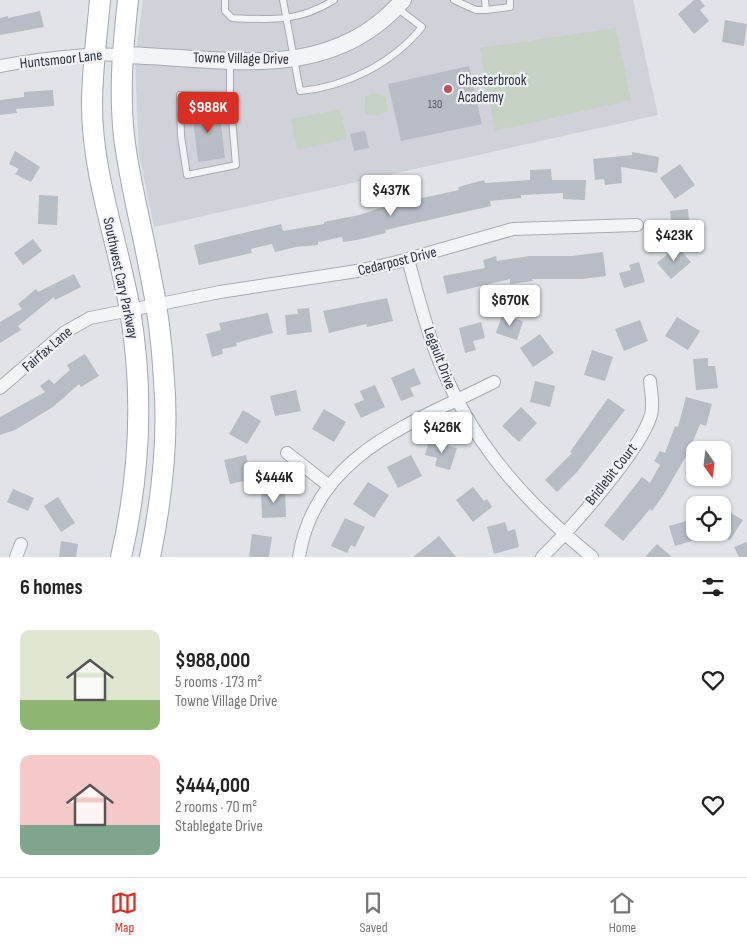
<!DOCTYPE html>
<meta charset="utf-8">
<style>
:root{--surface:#fff;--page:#f6f6f6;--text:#222;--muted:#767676;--line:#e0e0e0;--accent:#d93025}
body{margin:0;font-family:"Sofia Sans Condensed",sans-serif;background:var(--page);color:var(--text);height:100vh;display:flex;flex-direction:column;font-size:19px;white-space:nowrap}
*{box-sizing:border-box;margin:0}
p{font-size:16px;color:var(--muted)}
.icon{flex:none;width:28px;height:28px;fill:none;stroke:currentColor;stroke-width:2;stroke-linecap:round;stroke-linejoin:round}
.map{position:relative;height:557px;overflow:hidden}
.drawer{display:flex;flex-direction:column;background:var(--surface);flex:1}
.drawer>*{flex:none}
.needle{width:32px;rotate:166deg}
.controls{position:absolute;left:686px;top:441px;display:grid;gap:10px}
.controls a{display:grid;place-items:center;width:45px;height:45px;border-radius:10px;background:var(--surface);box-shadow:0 1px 4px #0004;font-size:25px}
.price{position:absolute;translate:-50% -42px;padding:0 11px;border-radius:5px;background:#fff;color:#222;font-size:16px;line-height:32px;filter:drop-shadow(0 1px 2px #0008)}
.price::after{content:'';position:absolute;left:50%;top:30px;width:15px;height:11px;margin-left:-8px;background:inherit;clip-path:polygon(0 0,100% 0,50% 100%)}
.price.active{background:var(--accent);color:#fff}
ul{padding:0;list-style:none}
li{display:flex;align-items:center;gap:15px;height:125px;padding:0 20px}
li span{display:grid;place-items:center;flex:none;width:140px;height:100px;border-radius:10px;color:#555}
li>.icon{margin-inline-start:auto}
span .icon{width:60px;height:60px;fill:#fffc;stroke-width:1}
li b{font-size:21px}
h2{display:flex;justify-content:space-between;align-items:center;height:60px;padding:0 20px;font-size:21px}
.tabs{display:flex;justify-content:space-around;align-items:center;height:70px;border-top:1px solid var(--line);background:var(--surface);font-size:14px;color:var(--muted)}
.tabs a{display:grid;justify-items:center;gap:2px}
.tabs .active{color:var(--accent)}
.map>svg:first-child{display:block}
.built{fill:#cfd2d9}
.green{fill:#c5d1c3}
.building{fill:#b8bcc4}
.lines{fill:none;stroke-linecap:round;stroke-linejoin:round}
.service-casing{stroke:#a7aab2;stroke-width:8}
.minor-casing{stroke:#a7aab2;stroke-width:14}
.tertiary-casing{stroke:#a7aab2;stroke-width:18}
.primary-casing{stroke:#a1a6b2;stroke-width:22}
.service{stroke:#f3f4f7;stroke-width:6}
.minor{stroke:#f3f4f7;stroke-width:12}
.tertiary{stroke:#f3f4f7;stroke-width:16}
.primary{stroke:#fff;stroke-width:20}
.poi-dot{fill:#c05258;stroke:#f0f2f6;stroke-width:2}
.labels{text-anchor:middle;stroke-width:4.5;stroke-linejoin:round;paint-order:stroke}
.number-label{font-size:12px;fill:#4e5360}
.street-label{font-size:15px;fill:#2b303e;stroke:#f0f2f6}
.poi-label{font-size:15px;fill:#2b303e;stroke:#f0f2f6;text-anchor:start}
</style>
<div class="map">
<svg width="747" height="557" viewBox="0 0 747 557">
<rect width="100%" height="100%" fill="#e1e3e8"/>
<path class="built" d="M 143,0 L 633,0 L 658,115 L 154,227 L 139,154 L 135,60 Z"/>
<path class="green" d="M 616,28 L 631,100 L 495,131 L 480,48 Z
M 373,93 L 385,96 L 388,110 C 381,116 373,118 365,113 L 365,97 Z
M 340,109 L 347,139 L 297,150 L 291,119 Z"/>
<path class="building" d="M 694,0 L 700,0 L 705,6 L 700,10 L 709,21 L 694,34 L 678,14 Z
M 40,11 L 44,27 L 0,35 L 0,18 L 8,16 L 8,18 Z
M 725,20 L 747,24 L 744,46 L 722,42 Z
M 469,66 L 482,124 L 401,141 L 388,84 Z
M 53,90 L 54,106 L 16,109 L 17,113 L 0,115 L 0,100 L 24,97 L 24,92 Z
M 219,107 L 225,158 L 198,162 L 192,110 Z
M 365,131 L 369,148 L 354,151 L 350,134 Z
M 15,151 L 40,167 L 31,182 L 15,174 L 19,169 L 9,164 Z
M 632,152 L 659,157 L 657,173 L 621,167 L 622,183 L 605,185 L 604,179 L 595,180 L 593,159 L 632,155 Z
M 680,164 L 695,185 L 675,199 L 660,178 Z
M 551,169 L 552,180 L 586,180 L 585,200 L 563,199 L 563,193 L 521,195 L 521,198 L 490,201 L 491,206 L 385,230 L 386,233 L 357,240 L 343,242 L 342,237 L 318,242 L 318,245 L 296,247 L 275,252 L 272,244 L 251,249 L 252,253 L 199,265 L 194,245 L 281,224 L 283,231 L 324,224 L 324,222 L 359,215 L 390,205 L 459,190 L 458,187 L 484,180 L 485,183 L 530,180 L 530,170 Z
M 39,195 L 58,196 L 57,225 L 38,224 Z
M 688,209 L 690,232 L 672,233 L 670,211 Z
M 33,239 L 42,251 L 23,265 L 14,253 Z
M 677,246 L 691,262 L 671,279 L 657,263 Z
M 603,252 L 606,276 L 582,279 L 532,279 L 533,281 L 510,284 L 510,279 L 447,294 L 443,276 L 485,268 L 483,260 L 496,256 L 497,261 L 530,256 L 572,256 Z
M 639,262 L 645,282 L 624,288 L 619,273 L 631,270 L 629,265 Z
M 74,274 L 81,287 L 55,300 L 54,297 L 18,326 L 21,330 L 0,343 L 0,322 L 22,309 L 18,304 L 36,289 L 38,292 Z
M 387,298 L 393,321 L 367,327 L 366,324 L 329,333 L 323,311 Z
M 309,308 L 312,332 L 287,335 L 285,315 L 298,314 L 297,309 Z
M 268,313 L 273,333 L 236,343 L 237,346 L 222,349 L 223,354 L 212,357 L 206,334 L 221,330 L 219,323 Z
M 502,315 L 523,321 L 517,340 L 496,333 Z
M 677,317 L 700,331 L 688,350 L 665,336 Z
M 640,320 L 648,341 L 624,351 L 615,329 Z
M 481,322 L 485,338 L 473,341 L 476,350 L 465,353 L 459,328 Z
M 540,334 L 554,353 L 533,367 L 520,348 Z
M 592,350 L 613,357 L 605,381 L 584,375 Z
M 85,354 L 99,376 L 81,387 L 79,384 L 53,407 L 15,430 L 0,435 L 0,417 L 45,392 L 40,386 L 49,379 L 54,384 L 70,370 L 67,365 Z
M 708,358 L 708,366 L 715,366 L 718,388 L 696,390 L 693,359 Z
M 414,368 L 421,384 L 410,388 L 414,396 L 401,401 L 391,378 Z
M 535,381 L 555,386 L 550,407 L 530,402 Z
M 375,385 L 385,407 L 361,418 L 354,404 L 364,400 L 360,391 Z
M 296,390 L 301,411 L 275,416 L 270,396 Z
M 686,397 L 712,404 L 706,426 L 700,424 L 689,451 L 664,494 L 652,511 L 650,509 L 623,541 L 604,525 L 642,477 L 650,483 L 660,465 L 654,461 L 660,451 L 665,453 L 675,426 L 678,427 Z
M 608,398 L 625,410 L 577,472 L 557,492 L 545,480 L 572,453 L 570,452 Z
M 521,407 L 537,423 L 519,442 L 502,426 Z
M 324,409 L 346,422 L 334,442 L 312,429 Z
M 243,410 L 261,421 L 247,444 L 229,434 Z
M 429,441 L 457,448 L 450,470 L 435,466 L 437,458 L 425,455 Z
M 246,455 L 252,479 L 230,484 L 224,460 Z
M 411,455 L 422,476 L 398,488 L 387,467 Z
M 368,482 L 389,495 L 374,518 L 353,504 Z
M 473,487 L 484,501 L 487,499 L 492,507 L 473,522 L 456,500 Z
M 13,489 L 34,498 L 28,511 L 7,502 Z
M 285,489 L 286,517 L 262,518 L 261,490 Z
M 58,497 L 75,523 L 61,532 L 44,506 Z
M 722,508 L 743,520 L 730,540 L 722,536 Z
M 345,518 L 365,527 L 355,547 L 351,545 L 347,553 L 331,546 Z
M 693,519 L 698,539 L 675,546 L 669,526 Z
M 505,522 L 508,531 L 515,529 L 519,547 L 494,554 L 487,527 Z
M 252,534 L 272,537 L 269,557 L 249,557 Z
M 439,536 L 456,557 L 413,557 Z
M 61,541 L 78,544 L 76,557 L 59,557 Z
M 747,542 L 747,557 L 739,557 L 734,547 Z
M 657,544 L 672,557 L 645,557 Z"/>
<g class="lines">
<g class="service-casing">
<path id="service" d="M 225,0 L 225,11 L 232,18 C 271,20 299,22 334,0
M 283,0 L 300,91 C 346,87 393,63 422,27 L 397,8
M 454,0 L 476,10 L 486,10 L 485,0
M 486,10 L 510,7 L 510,0
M 230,96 L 180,95 L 181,136 L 187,175 L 236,165 L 230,96 L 230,61"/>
</g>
<g class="minor-casing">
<path id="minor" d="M 0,66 C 41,59 80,53 122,55
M 408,259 C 417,292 425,326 438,358 C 471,442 523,500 592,557
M 0,388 L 65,332 L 90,318 L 220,292 L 357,271 L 397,262 L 513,229 L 637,225
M 287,453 L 328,485
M 16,557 L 21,544
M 299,557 C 315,454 413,423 494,382
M 542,557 C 570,530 641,450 651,415 C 654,404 651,392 650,381"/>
</g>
<g class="tertiary-casing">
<path id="tertiary" d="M 122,55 C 221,57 329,86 403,0"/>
</g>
<g class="primary-casing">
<path id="primary" d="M 100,0 C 97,35 92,70 92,105 C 92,175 118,242 130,310 C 144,393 140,475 121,557
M 128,0 C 123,46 119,91 124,136 C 129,180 141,223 149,267 C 157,304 162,342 164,380 C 169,440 162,498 150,557"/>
</g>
<use href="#service" class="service"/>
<use href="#minor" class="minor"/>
<use href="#tertiary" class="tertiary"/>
<use href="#primary" class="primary"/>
</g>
<circle class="poi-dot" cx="448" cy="89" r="5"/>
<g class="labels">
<g class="number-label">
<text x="435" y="108">130</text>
</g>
<g class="street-label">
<text transform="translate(241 58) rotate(1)" y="5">Towne Village Drive</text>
<text transform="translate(61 59) rotate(-6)" y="5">Huntsmoor Lane</text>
<text transform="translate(397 261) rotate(-14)" y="5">Cedarpost Drive</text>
<text transform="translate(121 278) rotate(78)" y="5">Southwest Cary Parkway</text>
<text transform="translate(47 349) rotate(-41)" y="5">Fairfax Lane</text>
<text transform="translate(440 358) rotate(69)" y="5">Legault Drive</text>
<text transform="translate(611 474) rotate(-52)" y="5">Bridlebit Court</text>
</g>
<g class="poi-label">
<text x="458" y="85">Chesterbrook<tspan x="458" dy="17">Academy</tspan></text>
</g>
</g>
</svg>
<div class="controls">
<a><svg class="needle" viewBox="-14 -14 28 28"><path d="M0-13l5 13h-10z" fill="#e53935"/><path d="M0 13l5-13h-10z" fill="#767676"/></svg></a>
<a><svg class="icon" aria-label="locate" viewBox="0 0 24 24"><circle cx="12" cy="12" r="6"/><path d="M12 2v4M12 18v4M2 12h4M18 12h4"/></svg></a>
</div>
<b class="price active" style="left:208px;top:134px">$988K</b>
<b class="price" style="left:391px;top:217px">$437K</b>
<b class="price" style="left:674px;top:262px">$423K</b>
<b class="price" style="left:510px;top:327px">$670K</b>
<b class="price" style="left:442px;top:454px">$426K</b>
<b class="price" style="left:274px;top:504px">$444K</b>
</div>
<section class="drawer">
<h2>6 homes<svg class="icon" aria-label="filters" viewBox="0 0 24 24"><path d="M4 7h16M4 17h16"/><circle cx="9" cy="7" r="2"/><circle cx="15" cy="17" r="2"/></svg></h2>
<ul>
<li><span style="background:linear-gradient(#dfe7d0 70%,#8fb573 0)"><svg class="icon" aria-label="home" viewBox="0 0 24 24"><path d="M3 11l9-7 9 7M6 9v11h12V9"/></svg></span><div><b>$988,000</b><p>5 rooms · 173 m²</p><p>Towne Village Drive</p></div><svg class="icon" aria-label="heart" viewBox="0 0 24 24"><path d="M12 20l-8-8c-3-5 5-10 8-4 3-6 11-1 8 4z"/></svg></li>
<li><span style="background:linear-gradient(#f6c9c9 70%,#7fa58c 0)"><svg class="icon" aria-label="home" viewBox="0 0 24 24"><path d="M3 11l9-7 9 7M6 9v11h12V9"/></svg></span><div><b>$444,000</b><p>2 rooms · 70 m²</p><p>Stablegate Drive</p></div><svg class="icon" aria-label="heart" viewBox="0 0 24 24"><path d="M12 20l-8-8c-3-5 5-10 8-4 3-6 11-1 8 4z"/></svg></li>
</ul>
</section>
<nav class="tabs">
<a class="active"><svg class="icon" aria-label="map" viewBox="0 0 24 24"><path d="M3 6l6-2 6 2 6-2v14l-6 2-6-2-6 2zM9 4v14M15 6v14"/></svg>Map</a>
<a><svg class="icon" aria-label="saved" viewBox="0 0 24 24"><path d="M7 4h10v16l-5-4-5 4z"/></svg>Saved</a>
<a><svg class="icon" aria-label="home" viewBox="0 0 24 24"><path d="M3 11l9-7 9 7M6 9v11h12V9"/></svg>Home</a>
</nav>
